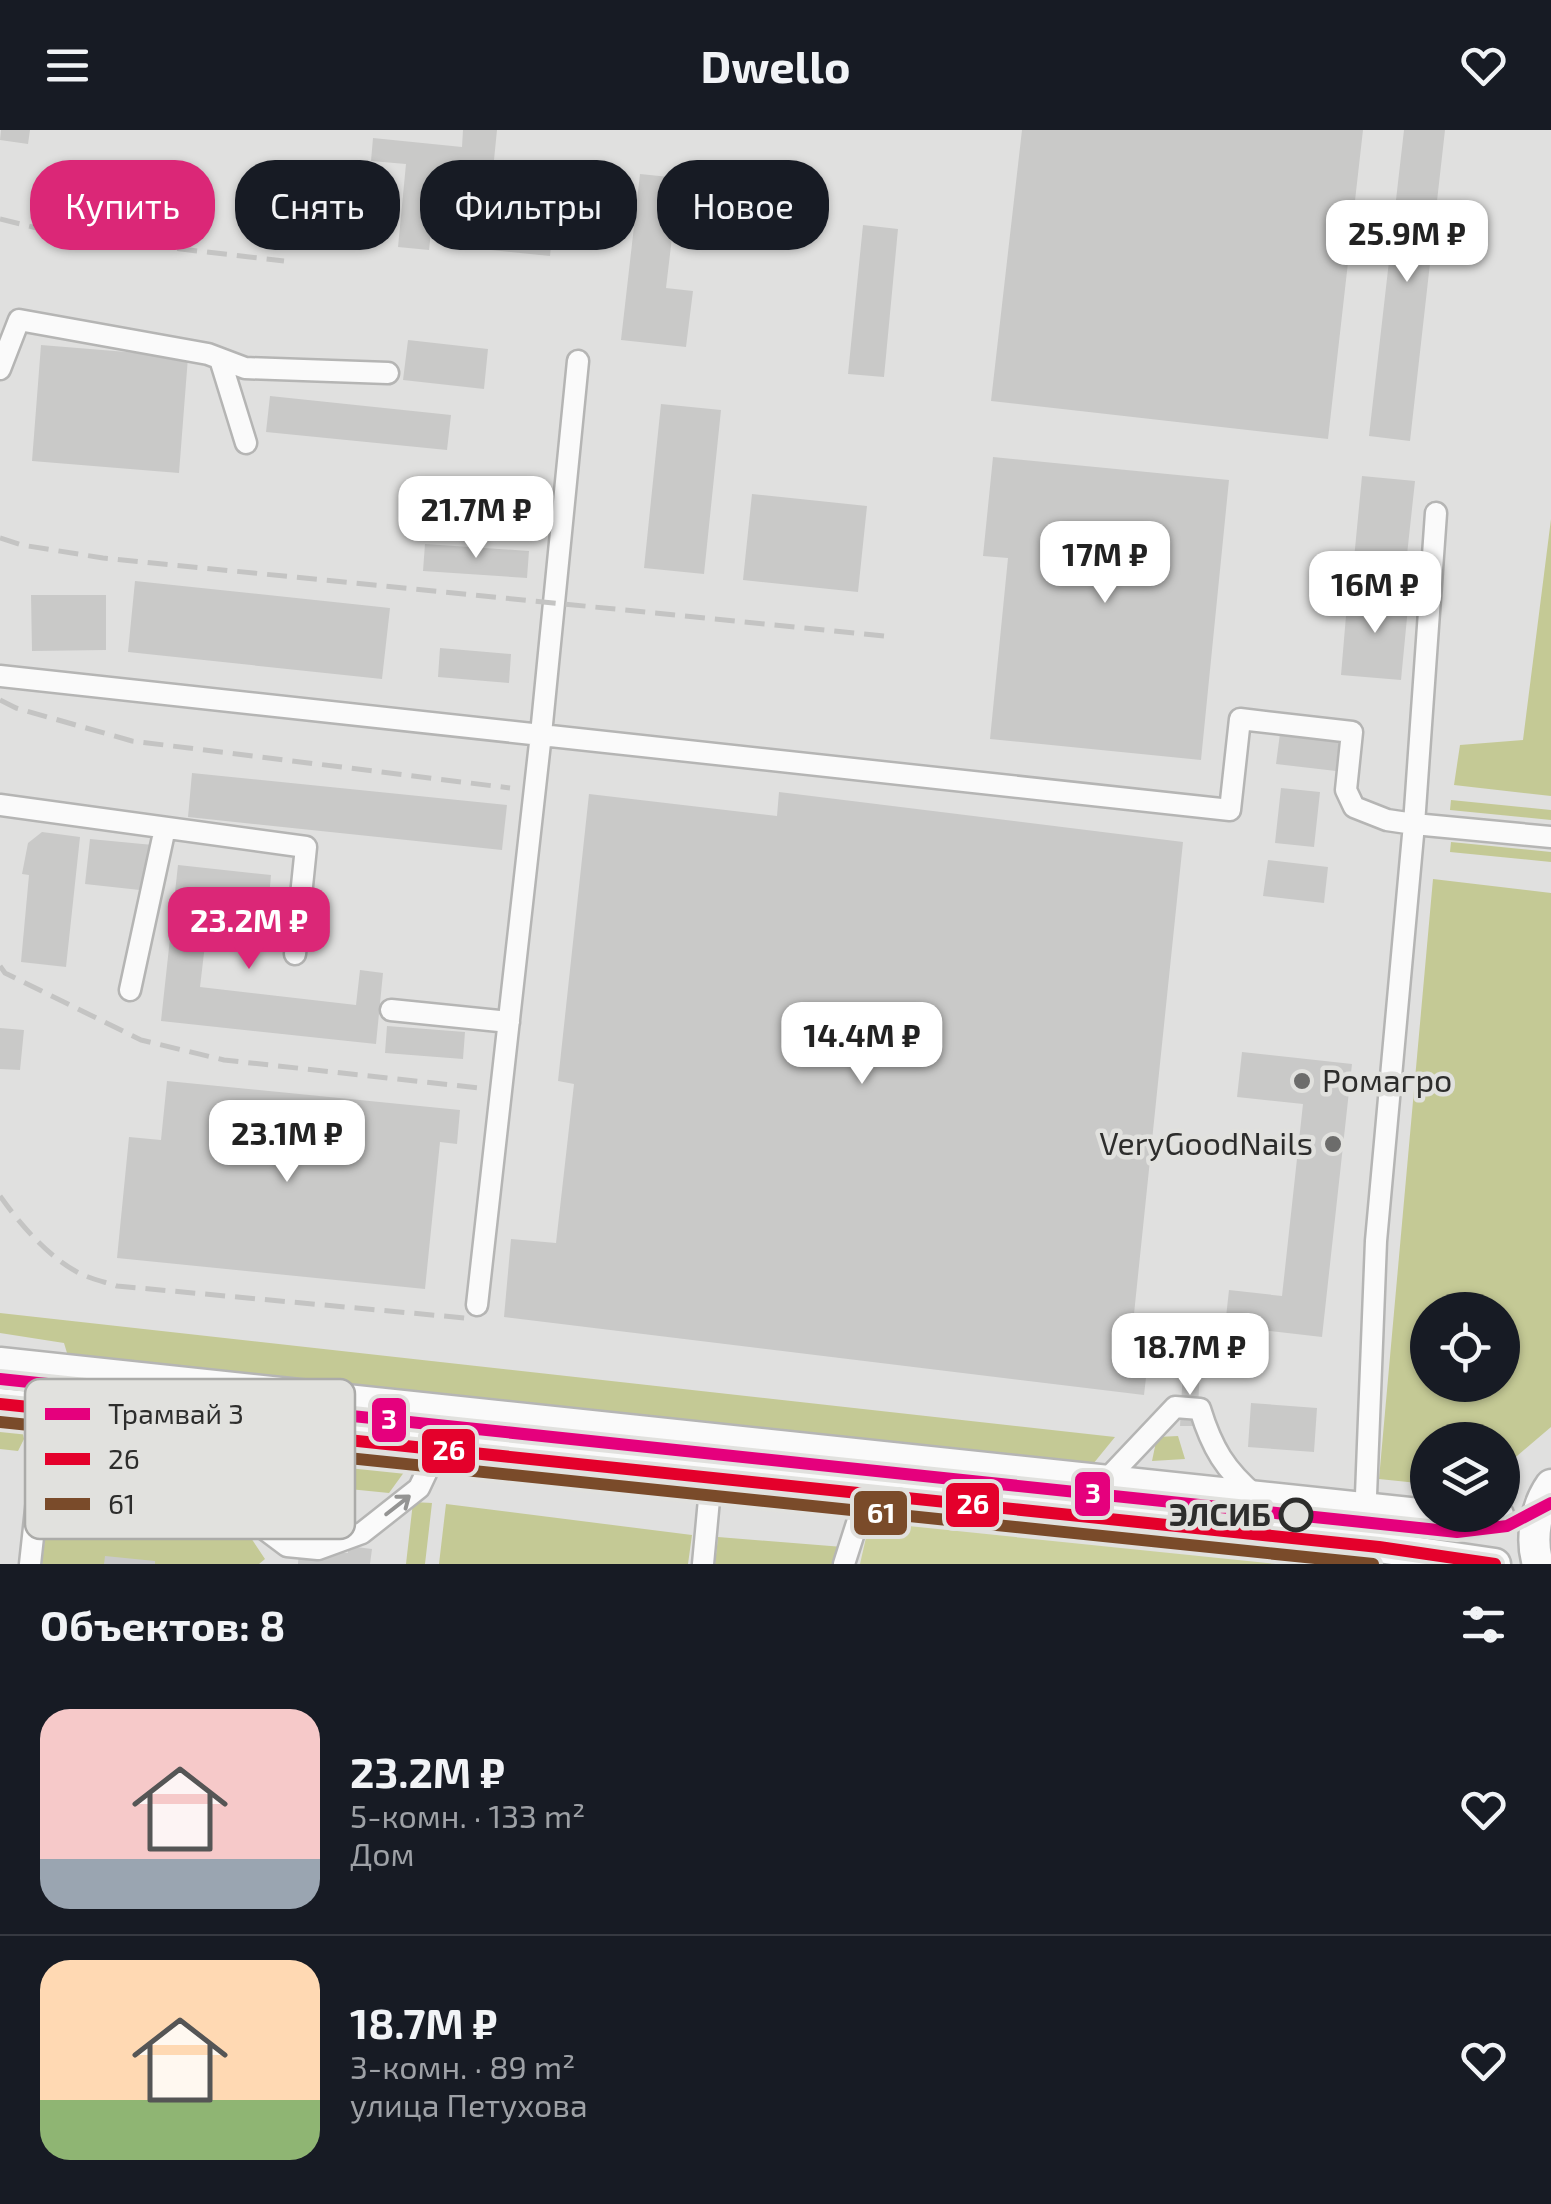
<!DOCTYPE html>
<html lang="ru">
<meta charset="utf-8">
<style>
:root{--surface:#171b24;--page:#242831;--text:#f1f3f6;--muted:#9ea1a6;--line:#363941;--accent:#db2777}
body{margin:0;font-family:"Exo 2",sans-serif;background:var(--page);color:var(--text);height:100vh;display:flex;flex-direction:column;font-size:38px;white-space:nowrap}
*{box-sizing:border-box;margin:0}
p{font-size:32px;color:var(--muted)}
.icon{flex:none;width:55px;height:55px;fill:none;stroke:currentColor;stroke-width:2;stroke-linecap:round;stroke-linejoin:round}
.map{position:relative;height:1434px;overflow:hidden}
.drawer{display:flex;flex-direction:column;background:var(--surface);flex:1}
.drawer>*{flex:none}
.top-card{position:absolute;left:30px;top:30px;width:1000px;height:90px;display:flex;gap:20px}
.controls{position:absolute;left:1410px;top:1162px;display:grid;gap:20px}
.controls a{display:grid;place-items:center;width:110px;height:110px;border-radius:50%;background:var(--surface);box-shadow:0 2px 8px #0004;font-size:50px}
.price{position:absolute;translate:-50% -85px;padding:0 22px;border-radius:20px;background:#fff;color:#222;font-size:32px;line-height:65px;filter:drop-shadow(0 2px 5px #0008)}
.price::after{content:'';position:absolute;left:50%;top:60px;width:30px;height:22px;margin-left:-15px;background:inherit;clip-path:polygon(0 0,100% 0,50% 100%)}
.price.on{background:var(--accent);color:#fff}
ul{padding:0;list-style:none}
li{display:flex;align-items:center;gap:30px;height:250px;padding:0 40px}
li+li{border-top:2px solid var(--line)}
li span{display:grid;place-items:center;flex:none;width:280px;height:200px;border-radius:30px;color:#555}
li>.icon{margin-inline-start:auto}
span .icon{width:120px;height:120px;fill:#fffc;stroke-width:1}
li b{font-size:42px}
h2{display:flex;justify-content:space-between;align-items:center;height:120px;padding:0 40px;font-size:42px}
.pill{padding:0 35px;border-radius:40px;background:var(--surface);box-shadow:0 2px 8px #0004;font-size:35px;line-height:90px}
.pill.on{background:var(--accent);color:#fff}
header{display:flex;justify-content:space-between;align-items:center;height:130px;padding:0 40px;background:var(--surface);font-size:45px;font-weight:700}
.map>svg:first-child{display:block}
.green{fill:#ccd19e}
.forest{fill:#c4c995;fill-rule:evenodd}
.building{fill:#c9c9c8}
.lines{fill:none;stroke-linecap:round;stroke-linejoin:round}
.minor-casing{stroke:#b5b5b4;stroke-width:25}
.highway-casing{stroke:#b5b5b4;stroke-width:35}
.minor{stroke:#fafafa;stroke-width:20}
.highway{stroke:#fafafa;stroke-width:30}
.rail{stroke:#c4c4c3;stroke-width:5;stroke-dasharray:20 10;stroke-linecap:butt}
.bus-1-casing{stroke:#e1e1de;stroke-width:20}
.bus-2-casing{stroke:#e1e1de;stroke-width:20}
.bus-1{stroke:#e4002b;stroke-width:12}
.bus-2{stroke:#7a4b2a;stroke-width:12}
.tram-1-casing{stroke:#e1e1de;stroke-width:20}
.tram-1{stroke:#e5007d;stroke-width:12}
.oneway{stroke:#949493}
.poi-dot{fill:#6c6c6b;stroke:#e1e1de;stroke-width:4}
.stop-dot{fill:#e1e1de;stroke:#2d2d2c;stroke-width:5}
.labels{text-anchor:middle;stroke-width:9;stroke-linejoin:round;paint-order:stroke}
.poi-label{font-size:32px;fill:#2d2d2c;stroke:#e1e1de;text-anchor:start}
.stop-label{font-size:32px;font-weight:bold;fill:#2d2d2c;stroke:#e1e1de;text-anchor:end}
.key{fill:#e1e1de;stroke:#ababa9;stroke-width:2.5}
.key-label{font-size:28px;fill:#2d2d2c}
.line-badge{stroke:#e1e1de;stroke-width:4}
.badge-label{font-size:28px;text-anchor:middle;font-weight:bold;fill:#fff}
</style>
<header><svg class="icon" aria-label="menu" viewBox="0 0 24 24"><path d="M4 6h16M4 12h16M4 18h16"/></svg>Dwello<svg class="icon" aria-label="heart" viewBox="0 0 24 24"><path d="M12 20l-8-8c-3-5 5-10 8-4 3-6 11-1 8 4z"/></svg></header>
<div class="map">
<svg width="1551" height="1434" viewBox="0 0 1551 1434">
<rect width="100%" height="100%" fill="#e0e0df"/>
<path class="green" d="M 873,1377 L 1378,1434 L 860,1434 Z"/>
<path class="forest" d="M 1551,389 L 1551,666 L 1454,655 L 1460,615 L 1523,610 Z
M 1451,670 L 1551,680 L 1551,690 L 1450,680 Z
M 1451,712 L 1551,722 L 1551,732 L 1450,722 Z
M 1433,749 L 1551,763 L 1551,1297 L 1503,1338 L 1502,1310 L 1428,1310 L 1427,1354 L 1379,1349 ZM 1428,1180 L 1502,1180 L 1502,1255 L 1428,1255 Z
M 0,1183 L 1115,1307 L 1093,1334 L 70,1233 L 64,1213 L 0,1203 Z
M 0,1288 L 21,1295 L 24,1309 L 18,1321 L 0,1319 Z
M 1178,1306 L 1185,1329 L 1152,1331 L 1157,1307 Z
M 235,1314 L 410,1334 L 389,1363 L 259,1350 L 229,1318 Z
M 53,1337 L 212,1349 L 265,1429 L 259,1434 L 42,1434 Z
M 413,1372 L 432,1373 L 425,1434 L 406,1434 Z
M 446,1374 L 692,1405 L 688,1434 L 439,1434 Z
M 718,1407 L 843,1417 L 837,1434 L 715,1434 Z"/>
<path class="building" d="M 1,0 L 30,0 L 28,14 L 0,10 Z
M 463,0 L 497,0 L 494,30 L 559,36 L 550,126 L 482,119 L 485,89 L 433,84 L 429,120 L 398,117 L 406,34 L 371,31 L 373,8 L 462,17 Z
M 1022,0 L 1363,0 L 1328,309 L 991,271 Z
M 1404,0 L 1445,0 L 1410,311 L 1369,306 Z
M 640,44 L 679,48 L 666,158 L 693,161 L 686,217 L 621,210 Z
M 863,95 L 898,99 L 884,247 L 848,244 Z
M 408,210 L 488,219 L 484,259 L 403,250 Z
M 41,215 L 188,227 L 179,343 L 32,331 Z
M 270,266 L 451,285 L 447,320 L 266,302 Z
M 661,274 L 721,280 L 704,444 L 644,438 Z
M 993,327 L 1229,350 L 1201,630 L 990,609 L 1008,428 L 983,426 Z
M 1362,346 L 1415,351 L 1406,434 L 1354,429 Z
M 752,364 L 867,376 L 858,462 L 743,450 Z
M 425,414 L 529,421 L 527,448 L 423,441 Z
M 135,451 L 390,478 L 382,549 L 128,522 Z
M 1348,462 L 1409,467 L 1401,550 L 1341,545 Z
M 31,465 L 106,465 L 106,520 L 32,521 Z
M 440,518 L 511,524 L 509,553 L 438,547 Z
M 1281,596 L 1340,603 L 1336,641 L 1276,634 Z
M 192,643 L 507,675 L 502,720 L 188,687 Z
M 1281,658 L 1320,662 L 1314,717 L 1275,713 Z
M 779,662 L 1183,712 L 1134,1184 L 1153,1187 L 1144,1265 L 504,1187 L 511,1109 L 556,1113 L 574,954 L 558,951 L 589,664 L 777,686 Z
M 42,702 L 80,707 L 66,837 L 21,832 L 29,745 L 22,744 L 28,713 Z
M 90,709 L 153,715 L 149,761 L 85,754 Z
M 1268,730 L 1328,737 L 1324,773 L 1263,766 Z
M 178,735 L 271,745 L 268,779 L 210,772 L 200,857 L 356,875 L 360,840 L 383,843 L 376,914 L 161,891 Z
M 387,896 L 465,902 L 463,929 L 385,923 Z
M 0,898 L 24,900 L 20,940 L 0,939 Z
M 1242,922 L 1352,934 L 1322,1207 L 1225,1196 L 1229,1160 L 1282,1166 L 1303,974 L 1237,967 Z
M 167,951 L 460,980 L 457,1014 L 440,1012 L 425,1159 L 117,1128 L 129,1007 L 161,1010 Z
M 1183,1239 L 1200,1239 L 1197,1296 L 1180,1296 Z
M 1251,1273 L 1317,1278 L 1314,1322 L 1248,1317 Z
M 300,1405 L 319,1407 L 318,1420 L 348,1423 L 348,1416 L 372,1419 L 370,1434 L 298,1434 Z
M 105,1426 L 155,1431 L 155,1434 L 104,1434 Z"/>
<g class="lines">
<g class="minor-casing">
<path id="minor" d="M 220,229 L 246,313
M 0,239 L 19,190 L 208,224 L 245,238 L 388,243
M 1436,383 L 1414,694 L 1551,707
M 0,546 L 1230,680 L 1240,589 L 1352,602 L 1346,660 L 1354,677 L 1387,690 L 1414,694 L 1376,1111 L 1364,1416
M 0,675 L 306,717 L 295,824
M 130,860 L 165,698
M 391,880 L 509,892
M 477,1175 L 541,604 L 578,231
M 226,1259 L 219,1330 L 226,1352 L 263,1398 L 287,1416 L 318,1419 L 362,1403 L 419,1358 L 437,1320 L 440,1281
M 1105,1351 L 1175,1277 L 1200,1279 C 1212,1318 1225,1340 1256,1366
M 30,1434 L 47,1279
M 703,1434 L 711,1348
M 844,1434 L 866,1365 L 870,1326"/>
</g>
<g class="highway-casing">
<path id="highway" d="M 0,1233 L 1428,1385
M 0,1274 L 1379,1417 L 1495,1434
M 1428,1385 L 1481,1390 L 1498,1385
M 1538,1434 C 1530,1409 1536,1376 1551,1355"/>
</g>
<use href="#minor" class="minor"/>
<use href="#highway" class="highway"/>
<path class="rail" d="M 0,89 L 69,106 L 284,131
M 0,408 L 22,415 L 103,428 L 885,506
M 0,570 L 16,578 L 132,611 L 510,658
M 0,836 L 5,843 L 141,910 L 224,930 L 479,958
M 0,1066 C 20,1094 48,1127 79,1143 C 91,1149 105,1152 117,1156 L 465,1188"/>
<g class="bus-1-casing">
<path id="bus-1" d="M 0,1274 L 1379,1417 L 1495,1434"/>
</g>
<g class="bus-2-casing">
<path id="bus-2" d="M 0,1292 L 1373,1434"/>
</g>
<use href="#bus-1" class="bus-1"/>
<use href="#bus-2" class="bus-2"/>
<g class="tram-1-casing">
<path id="tram-1" d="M 0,1249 L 1457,1402 L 1507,1396 L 1551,1373"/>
</g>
<use href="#tram-1" class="tram-1"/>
</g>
<defs><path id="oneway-shaft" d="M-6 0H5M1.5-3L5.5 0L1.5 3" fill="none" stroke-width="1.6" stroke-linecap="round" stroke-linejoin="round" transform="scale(2.5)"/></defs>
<use class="oneway" href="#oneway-shaft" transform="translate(398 1375) rotate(-38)"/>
<g class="poi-dot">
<circle cx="1302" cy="951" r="10"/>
<circle cx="1333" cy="1014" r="10"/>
</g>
<circle class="stop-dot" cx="1296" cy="1385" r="15"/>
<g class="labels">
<g class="poi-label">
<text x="1322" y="962">Ромагро</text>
<text x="1313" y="1025" text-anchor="end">VeryGoodNails</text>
</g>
<g class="stop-label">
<text x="1271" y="1396">ЭЛСИБ</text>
</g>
</g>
<rect x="25" y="1249" width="330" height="160" rx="15" class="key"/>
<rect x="45" y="1278" width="45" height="12" fill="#e5007d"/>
<rect x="45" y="1323" width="45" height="12" fill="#e4002b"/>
<rect x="45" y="1368" width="45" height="12" fill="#7a4b2a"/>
<g class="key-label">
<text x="108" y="1294">Трамвай 3</text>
<text x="108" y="1339">26</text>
<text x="108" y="1384">61</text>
</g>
<g class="line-badge">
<rect x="370" y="1266" width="38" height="48" rx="10" fill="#e5007d"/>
<rect x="420" y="1297" width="57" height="48" rx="10" fill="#e4002b"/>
<rect x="1073" y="1340" width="39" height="48" rx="10" fill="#e5007d"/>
<rect x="944" y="1351" width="57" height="48" rx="10" fill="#e4002b"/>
<rect x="852" y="1359" width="57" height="48" rx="10" fill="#7a4b2a"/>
</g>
<g class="badge-label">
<text x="389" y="1299">3</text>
<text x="449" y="1330">26</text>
<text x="1093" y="1373">3</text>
<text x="973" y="1384">26</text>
<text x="881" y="1393">61</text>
</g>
</svg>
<div class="controls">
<a><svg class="icon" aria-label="locate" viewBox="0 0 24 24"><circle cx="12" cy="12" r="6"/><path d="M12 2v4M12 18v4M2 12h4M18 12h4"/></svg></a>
<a><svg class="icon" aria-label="layers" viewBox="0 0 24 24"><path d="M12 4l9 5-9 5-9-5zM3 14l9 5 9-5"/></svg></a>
</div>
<b class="price" style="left:1407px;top:155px">25.9M ₽</b>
<b class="price" style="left:476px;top:431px">21.7M ₽</b>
<b class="price" style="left:1105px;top:476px">17M ₽</b>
<b class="price" style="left:1375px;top:506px">16M ₽</b>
<b class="price on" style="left:249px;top:842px">23.2M ₽</b>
<b class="price" style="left:862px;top:957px">14.4M ₽</b>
<b class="price" style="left:287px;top:1055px">23.1M ₽</b>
<b class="price" style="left:1190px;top:1268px">18.7M ₽</b>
<div class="top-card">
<a class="pill on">Купить</a>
<a class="pill">Снять</a>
<a class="pill">Фильтры</a>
<a class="pill">Новое</a>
</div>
</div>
<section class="drawer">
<h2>Объектов: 8<svg class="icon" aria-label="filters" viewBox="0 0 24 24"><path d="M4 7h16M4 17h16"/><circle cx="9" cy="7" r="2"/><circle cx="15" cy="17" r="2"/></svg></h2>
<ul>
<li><span style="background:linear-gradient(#f6c9c9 75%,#9aa5b1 0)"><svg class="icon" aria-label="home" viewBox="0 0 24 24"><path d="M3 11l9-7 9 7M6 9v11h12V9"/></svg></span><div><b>23.2M ₽</b><p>5-комн. · 133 m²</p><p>Дом</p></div><svg class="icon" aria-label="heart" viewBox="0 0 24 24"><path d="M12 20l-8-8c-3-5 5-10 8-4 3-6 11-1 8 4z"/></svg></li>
<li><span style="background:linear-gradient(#ffd9b3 70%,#8fb573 0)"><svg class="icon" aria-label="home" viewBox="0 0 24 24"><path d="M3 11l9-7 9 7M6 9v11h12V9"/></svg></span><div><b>18.7M ₽</b><p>3-комн. · 89 m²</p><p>улица Петухова</p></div><svg class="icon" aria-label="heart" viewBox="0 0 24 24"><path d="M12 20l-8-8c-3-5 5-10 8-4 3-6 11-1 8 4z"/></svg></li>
</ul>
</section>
